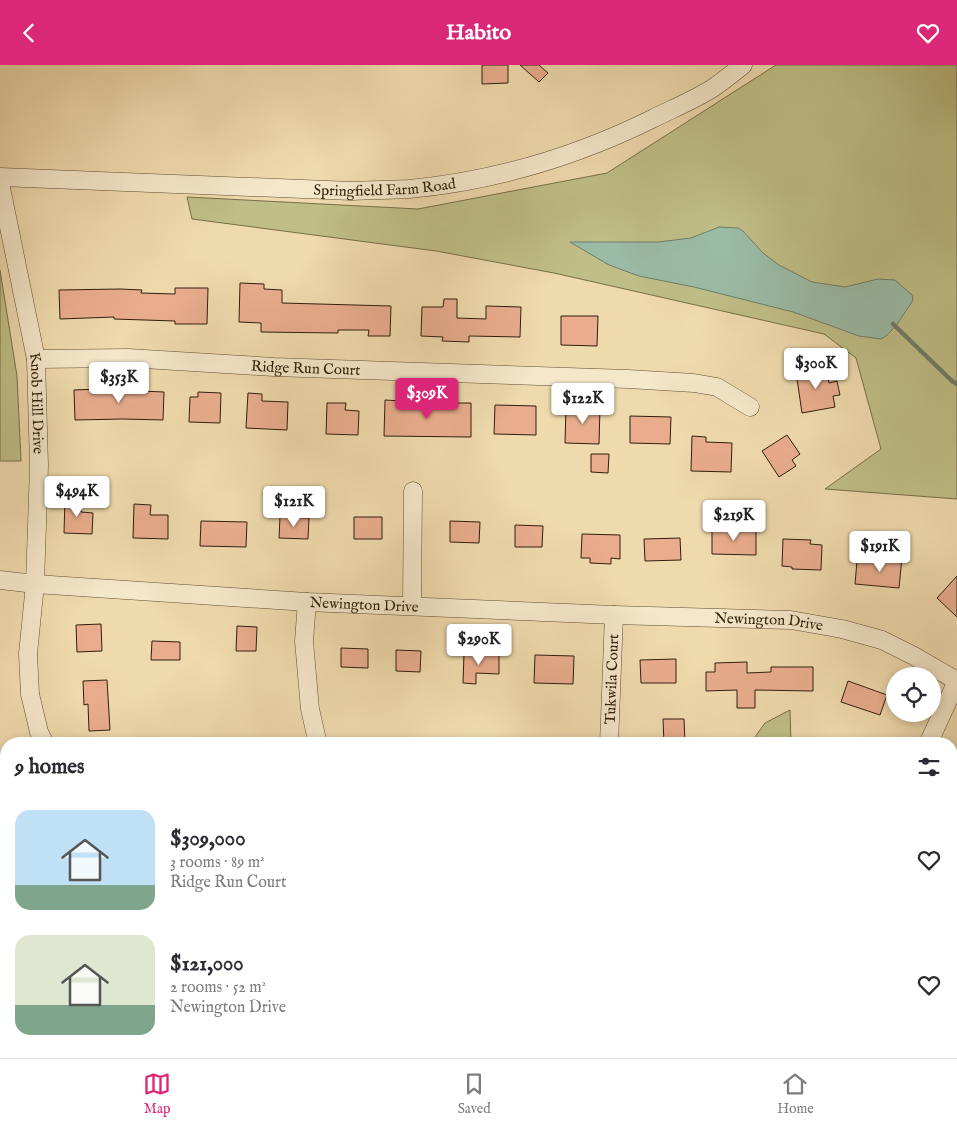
<!DOCTYPE html>
<meta charset="utf-8">
<style>
:root{--surface:#fff;--page:#f7f7f7;--text:#2b2b33;--muted:#7c7c81;--line:#e1e1e2;--accent:#db2777}
body{margin:0;font-family:"IM FELL English",serif;background:var(--page);color:var(--text);height:100vh;display:flex;flex-direction:column;font-size:19px;white-space:nowrap}
*{box-sizing:border-box;margin:0}
p{font-size:16px;color:var(--muted)}
.icon{flex:none;width:28px;height:28px;fill:none;stroke:currentColor;stroke-width:2;stroke-linecap:round;stroke-linejoin:round}
.map{position:relative;flex:1;overflow:hidden}
.panel{position:absolute;left:0px;top:672px;width:958px;height:321px;display:flex;flex-direction:column;background:var(--surface);border-radius:20px 20px 0 0;box-shadow:0 2px 8px #0003}
.panel>*{flex:none}
.tools{position:absolute;left:886px;top:602px;display:grid;gap:10px}
.tools a{display:grid;place-items:center;width:55px;height:55px;border-radius:50%;background:var(--surface);box-shadow:0 2px 8px #0003;font-size:25px}
.price{position:absolute;translate:-50% -42px;padding:0 11px;border-radius:5px;background:#fff;color:#222;font-size:16px;line-height:32px;filter:drop-shadow(0 1px 2px #0008)}
.price::after{content:'';position:absolute;left:50%;top:30px;width:15px;height:11px;margin-left:-8px;background:inherit;clip-path:polygon(0 0,100% 0,50% 100%)}
.price.selected{background:var(--accent);color:#fff}
ul{padding:0;list-style:none}
li{display:flex;align-items:center;gap:15px;height:125px;padding:0 15px}
li span{display:grid;place-items:center;flex:none;width:140px;height:100px;border-radius:15px;color:#555}
li>.icon{margin-inline-start:auto}
span .icon{width:60px;height:60px;fill:#fffc;stroke-width:1}
li b{font-size:21px}
h2{display:flex;justify-content:space-between;align-items:center;height:60px;padding:0 15px;font-size:21px}
header{display:flex;justify-content:space-between;align-items:center;height:65px;padding:0 15px;background:var(--accent);color:#fff;font-size:22px;font-weight:700}
.tab-bar{display:flex;justify-content:space-around;align-items:center;height:70px;border-top:1px solid var(--line);background:var(--surface);font-size:14px;color:var(--muted)}
.tab-bar a{display:grid;justify-items:center;gap:2px}
.tab-bar .selected{color:var(--accent)}
.map>svg:first-child{display:block}
.green{fill:#bfbe86;stroke:#786e48}
.water{fill:#9abba6;stroke:#707c68}
.lines{fill:none;stroke-linecap:round;stroke-linejoin:round}
.stream{stroke:#707c68;stroke-width:4.5}
.building{fill:#e9ad8e;stroke:#311e0b}
.minor-casing{stroke:#604d34;stroke-width:19}
.minor{stroke:#f5e7ca;stroke-width:18}
.labels{text-anchor:middle;stroke-width:4.5;stroke-linejoin:round;paint-order:stroke}
.street-label{font-size:15px;fill:#311e0b;stroke:#f5e7ca}
</style>
<header><svg class="icon" aria-label="back" viewBox="0 0 24 24"><path d="M15 5l-7 7 7 7"/></svg>Habito<svg class="icon" aria-label="heart" viewBox="0 0 24 24"><path d="M12 20l-8-8c-3-5 5-10 8-4 3-6 11-1 8 4z"/></svg></header>
<div class="map">
<svg width="957" height="993" viewBox="0 0 957 993">
<rect width="100%" height="100%" fill="#efdaad"/>
<filter id="stains"><feTurbulence type="fractalNoise" baseFrequency=".004" numOctaves="4"/><feColorMatrix values="0 0 0 0 .2 0 0 0 0 .09 0 0 0 0 .02 0 0 0 .5 -.17"/></filter>
<radialGradient id="worn" r=".72"><stop offset=".6" stop-color="#630" stop-opacity="0"/><stop offset="1" stop-color="#630" stop-opacity=".3"/></radialGradient>
<path class="green" d="M 776,0 L 957,0 L 957,434 L 825,424 L 881,384 L 856,293 L 824,269 L 554,208 L 436,186 L 192,154 L 187,132 L 418,144 L 607,108 Z
M 0,205 L 17,311 L 21,396 L 0,396 Z
M 790,645 L 791,679 L 750,679 L 765,658 Z
M 951,920 L 957,921 L 957,993 L 619,993 L 604,988 L 951,988 Z
M 152,988 L 479,988 L 477,993 L 151,993 Z"/>
<path class="water" d="M 719,162 L 738,163 L 743,166 L 763,188 L 779,200 L 812,217 L 845,222 L 878,214 L 895,215 L 912,230 L 913,235 L 896,261 L 886,271 L 881,274 L 859,271 L 793,247 L 694,222 L 639,211 L 609,200 L 570,177 L 658,177 L 691,173 Z"/>
<g class="lines">
<path class="stream" d="M 893,259 L 952,316 L 957,319
M 951,907 L 957,903
M 870,993 L 877,988"/>
</g>
<path class="building" d="M 482,0 L 508,0 L 508,18 L 482,19 Z
M 520,0 L 539,0 L 548,8 L 539,17 Z
M 240,218 L 264,219 L 264,224 L 282,225 L 282,238 L 391,241 L 390,271 L 368,271 L 369,265 L 338,265 L 338,268 L 261,267 L 261,258 L 239,257 Z
M 175,223 L 208,223 L 207,259 L 175,259 L 175,256 L 114,254 L 114,252 L 60,254 L 59,225 L 120,224 L 142,225 L 141,228 L 175,229 Z
M 444,234 L 457,234 L 457,253 L 486,254 L 486,241 L 521,242 L 520,272 L 469,271 L 469,277 L 442,276 L 443,272 L 421,271 L 422,242 L 443,242 Z
M 561,251 L 598,251 L 597,281 L 561,280 Z
M 826,302 L 829,318 L 837,316 L 840,330 L 833,331 L 835,342 L 802,348 L 796,307 Z
M 124,320 L 139,320 L 139,326 L 164,327 L 163,355 L 123,354 L 75,355 L 74,325 L 124,323 Z
M 198,327 L 221,328 L 220,358 L 189,357 L 190,332 L 198,332 Z
M 248,328 L 262,329 L 262,336 L 288,337 L 287,365 L 246,363 Z
M 385,335 L 402,336 L 402,340 L 424,342 L 453,342 L 454,338 L 471,338 L 471,372 L 384,371 Z
M 327,338 L 346,338 L 345,345 L 359,346 L 358,370 L 326,369 Z
M 495,340 L 536,341 L 536,370 L 494,369 Z
M 566,342 L 600,343 L 599,379 L 565,378 Z
M 630,351 L 671,352 L 670,379 L 630,378 Z
M 787,370 L 800,389 L 792,395 L 796,401 L 779,412 L 762,386 Z
M 692,371 L 706,372 L 706,377 L 732,378 L 731,407 L 691,406 Z
M 591,389 L 609,389 L 608,408 L 591,407 Z
M 65,434 L 81,434 L 81,447 L 93,448 L 92,469 L 64,468 Z
M 134,439 L 151,440 L 150,450 L 168,450 L 168,474 L 133,473 Z
M 280,452 L 309,453 L 308,474 L 279,473 Z
M 354,452 L 382,452 L 382,474 L 354,474 Z
M 201,456 L 247,457 L 246,482 L 200,481 Z
M 450,456 L 480,457 L 479,478 L 450,477 Z
M 515,460 L 543,461 L 542,482 L 515,482 Z
M 712,465 L 756,466 L 756,490 L 712,489 Z
M 582,469 L 620,470 L 620,494 L 611,493 L 611,499 L 590,498 L 590,493 L 581,493 Z
M 680,473 L 681,495 L 645,496 L 644,474 Z
M 783,474 L 811,475 L 810,479 L 822,480 L 821,505 L 792,504 L 792,502 L 782,501 Z
M 887,491 L 902,492 L 899,523 L 855,519 L 857,496 L 886,498 Z
M 957,511 L 957,552 L 937,533 Z
M 101,559 L 102,586 L 77,587 L 76,560 Z
M 237,561 L 257,562 L 256,586 L 236,586 Z
M 152,576 L 180,577 L 180,595 L 151,595 Z
M 341,583 L 368,584 L 368,603 L 341,602 Z
M 396,585 L 421,586 L 420,607 L 396,606 Z
M 464,588 L 499,589 L 499,609 L 476,608 L 476,619 L 463,618 Z
M 535,590 L 574,591 L 573,619 L 534,618 Z
M 676,594 L 676,618 L 641,618 L 640,595 Z
M 747,597 L 747,608 L 771,607 L 771,602 L 813,602 L 813,626 L 755,625 L 755,643 L 737,643 L 737,625 L 706,626 L 706,607 L 715,607 L 715,598 Z
M 107,615 L 110,665 L 89,666 L 88,639 L 84,640 L 83,616 Z
M 848,616 L 887,630 L 880,650 L 841,637 Z
M 663,654 L 684,654 L 685,679 L 664,679 Z"/>
<g class="lines">
<g class="minor-casing">
<g id="minor">
<path id="s1" d="M 0,112 L 352,126 C 371,125 390,125 409,124 C 494,116 575,92 652,54 C 672,44 694,35 713,23 C 723,16 733,8 743,0"/>
<path id="s2" d="M 0,118 L 36,294 L 39,401 L 35,519 L 28,589 L 30,629 L 39,667 L 45,679"/>
<path id="s3" d="M 36,294 L 128,293 L 274,302 L 628,314 L 694,318 L 717,322 L 750,342"/>
<path id="s4" d="M 0,515 L 35,519 L 307,537 L 614,550 L 791,555 L 842,564 L 882,575 L 914,591 L 957,616 L 928,679"/>
<path d="M 307,537 L 304,576 L 310,644 L 318,679"/>
<path d="M 412,540 L 413,426"/>
<path id="s5" d="M 609,679 L 614,550"/>
<path d="M 120,993 L 121,988"/>
</g>
</g>
<use href="#minor" class="minor"/>
</g>
<g class="labels">
<g class="street-label">
<text dy="5" stroke="none"><textPath href="#s1" startOffset="385">Springfield Farm Road</textPath></text>
<text dy="5" stroke="none"><textPath href="#s3" startOffset="270">Ridge Run Court</textPath></text>
<text dy="5" stroke="none"><textPath href="#s2" startOffset="224">Knob Hill Drive</textPath></text>
<text dy="5" stroke="none"><textPath href="#s4" startOffset="365">Newington Drive</textPath></text>
<text dy="5" stroke="none"><textPath href="#s4" startOffset="770">Newington Drive</textPath></text>
<text dy="5" stroke="none"><textPath href="#s5" startOffset="65">Tukwila Court</textPath></text>
</g>
</g>
<rect width="100%" height="100%" filter="url(#stains)"/>
<rect width="100%" height="100%" fill="url(#worn)"/>
</svg>
<div class="tools">
<a><svg class="icon" aria-label="locate" viewBox="0 0 24 24"><circle cx="12" cy="12" r="6"/><path d="M12 2v4M12 18v4M2 12h4M18 12h4"/></svg></a>
</div>
<b class="price" style="left:816px;top:325px">$300K</b>
<b class="price" style="left:119px;top:339px">$353K</b>
<b class="price selected" style="left:427px;top:355px">$309K</b>
<b class="price" style="left:583px;top:360px">$122K</b>
<b class="price" style="left:77px;top:453px">$494K</b>
<b class="price" style="left:294px;top:463px">$121K</b>
<b class="price" style="left:734px;top:477px">$219K</b>
<b class="price" style="left:880px;top:508px">$191K</b>
<b class="price" style="left:479px;top:601px">$290K</b>
<section class="panel">
<h2>9 homes<svg class="icon" aria-label="filters" viewBox="0 0 24 24"><path d="M4 7h16M4 17h16"/><circle cx="9" cy="7" r="2"/><circle cx="15" cy="17" r="2"/></svg></h2>
<ul>
<li><span style="background:linear-gradient(#bfe0f5 75%,#7fa58c 0)"><svg class="icon" aria-label="home" viewBox="0 0 24 24"><path d="M3 11l9-7 9 7M6 9v11h12V9"/></svg></span><div><b>$309,000</b><p>3 rooms · 89 m²</p><p>Ridge Run Court</p></div><svg class="icon" aria-label="heart" viewBox="0 0 24 24"><path d="M12 20l-8-8c-3-5 5-10 8-4 3-6 11-1 8 4z"/></svg></li>
<li><span style="background:linear-gradient(#dfe7d0 70%,#7fa58c 0)"><svg class="icon" aria-label="home" viewBox="0 0 24 24"><path d="M3 11l9-7 9 7M6 9v11h12V9"/></svg></span><div><b>$121,000</b><p>2 rooms · 52 m²</p><p>Newington Drive</p></div><svg class="icon" aria-label="heart" viewBox="0 0 24 24"><path d="M12 20l-8-8c-3-5 5-10 8-4 3-6 11-1 8 4z"/></svg></li>
</ul>
</section>
</div>
<nav class="tab-bar">
<a class="selected"><svg class="icon" aria-label="map" viewBox="0 0 24 24"><path d="M3 6l6-2 6 2 6-2v14l-6 2-6-2-6 2zM9 4v14M15 6v14"/></svg>Map</a>
<a><svg class="icon" aria-label="saved" viewBox="0 0 24 24"><path d="M7 4h10v16l-5-4-5 4z"/></svg>Saved</a>
<a><svg class="icon" aria-label="home" viewBox="0 0 24 24"><path d="M3 11l9-7 9 7M6 9v11h12V9"/></svg>Home</a>
</nav>
